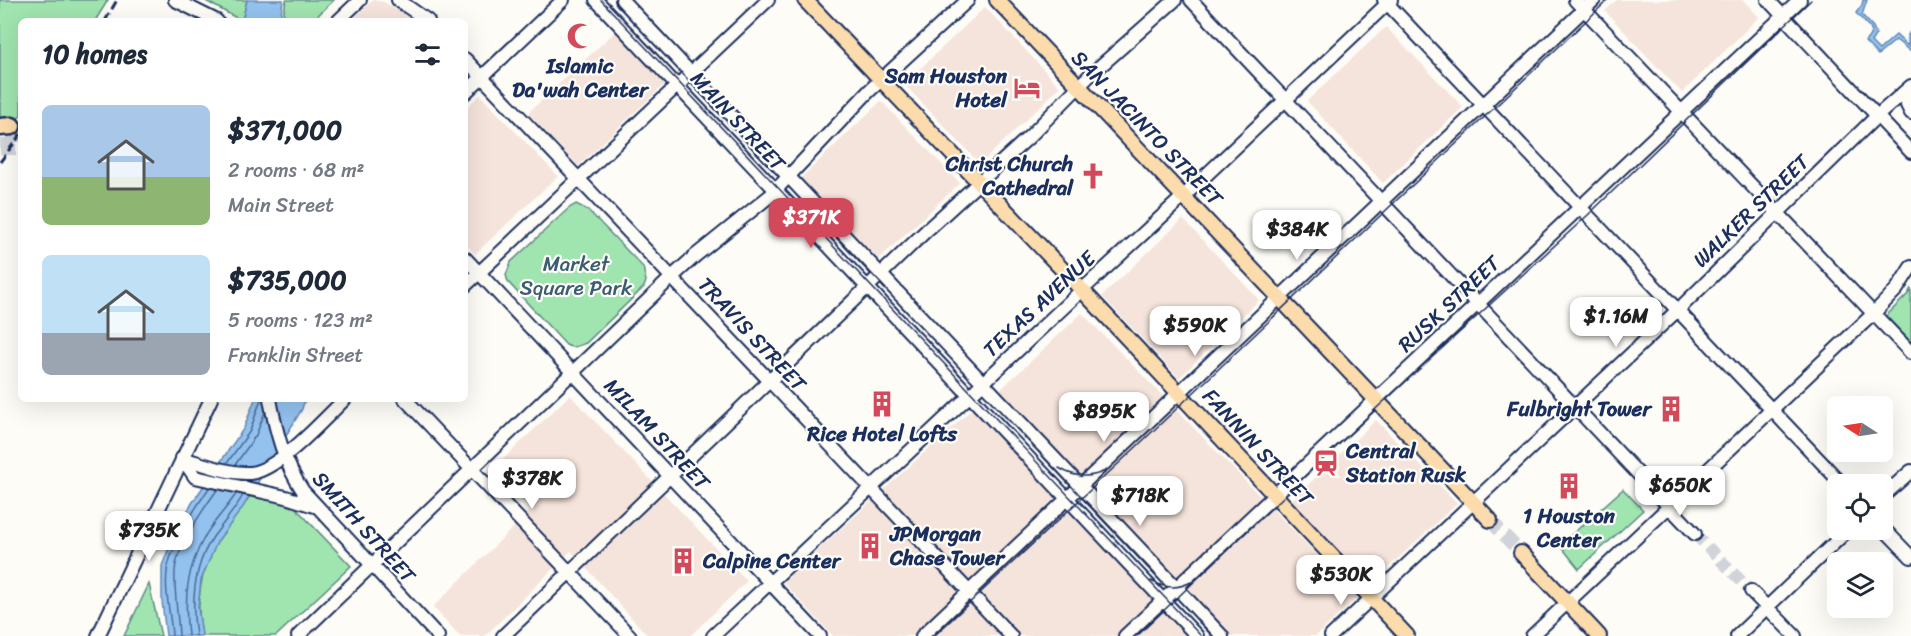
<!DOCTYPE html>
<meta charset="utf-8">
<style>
:root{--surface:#fff;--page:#f6f6f7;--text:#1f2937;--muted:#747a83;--accent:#d1495b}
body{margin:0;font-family:Sriracha,sans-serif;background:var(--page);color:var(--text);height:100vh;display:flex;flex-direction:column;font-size:22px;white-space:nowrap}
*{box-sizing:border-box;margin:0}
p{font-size:20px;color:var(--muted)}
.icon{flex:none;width:33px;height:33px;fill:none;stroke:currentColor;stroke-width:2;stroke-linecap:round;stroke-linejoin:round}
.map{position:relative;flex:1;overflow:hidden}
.drawer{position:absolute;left:18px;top:18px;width:450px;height:384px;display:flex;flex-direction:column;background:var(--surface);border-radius:9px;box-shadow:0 6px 24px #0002}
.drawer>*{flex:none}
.needle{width:39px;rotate:282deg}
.buttons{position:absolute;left:1827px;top:396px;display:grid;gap:12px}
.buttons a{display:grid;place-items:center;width:66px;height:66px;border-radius:9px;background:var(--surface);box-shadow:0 6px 24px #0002;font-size:30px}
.price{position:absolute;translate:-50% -51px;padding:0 14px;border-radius:12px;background:#fff;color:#222;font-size:20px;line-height:39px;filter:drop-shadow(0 2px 3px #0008)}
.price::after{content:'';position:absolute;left:50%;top:36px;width:18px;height:14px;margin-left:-9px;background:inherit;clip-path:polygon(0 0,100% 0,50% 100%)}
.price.on{background:var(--accent);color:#fff}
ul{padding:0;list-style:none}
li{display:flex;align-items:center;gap:18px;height:150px;padding:0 24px}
li span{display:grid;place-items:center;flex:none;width:168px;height:120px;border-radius:9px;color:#555}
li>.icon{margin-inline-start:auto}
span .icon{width:72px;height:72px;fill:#fffc;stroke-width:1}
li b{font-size:26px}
h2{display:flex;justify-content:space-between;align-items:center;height:72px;padding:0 24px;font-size:26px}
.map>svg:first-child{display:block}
.built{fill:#f5e4db}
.green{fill:#a0e4af;stroke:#5e8a86;stroke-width:1.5}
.water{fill:#93c2ee;stroke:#6387b4;stroke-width:1.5}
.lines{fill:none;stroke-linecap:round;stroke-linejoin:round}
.shore{stroke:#4b6a98;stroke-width:1.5}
.secondary-tunnel{stroke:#d0d3d8;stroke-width:12;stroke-dasharray:12 6;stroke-linecap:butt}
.primary-tunnel{stroke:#d0d3d8;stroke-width:14;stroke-dasharray:14 7;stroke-linecap:butt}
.highway-tunnel{stroke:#d0d3d8;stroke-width:16;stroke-dasharray:16 8;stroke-linecap:butt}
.secondary-casing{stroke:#1b2f5e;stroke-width:16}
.primary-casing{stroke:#1b2f5e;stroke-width:18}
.highway-casing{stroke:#1b2f5e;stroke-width:21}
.secondary{stroke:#fdfcf7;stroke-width:12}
.primary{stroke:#fcdcac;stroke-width:14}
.highway{stroke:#fcdcac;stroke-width:16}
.tram{stroke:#1b2f5e;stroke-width:1.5}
.rail{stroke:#1b2f5e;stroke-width:3;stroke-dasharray:9 4.5;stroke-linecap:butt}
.labels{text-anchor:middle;stroke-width:4.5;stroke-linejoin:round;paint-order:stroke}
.poi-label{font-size:21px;font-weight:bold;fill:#1b2f5e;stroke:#fdfcf7}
.street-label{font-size:21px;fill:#1b2f5e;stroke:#fdfcf7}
.park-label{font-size:21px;fill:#3c5c72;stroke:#fdfcf7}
</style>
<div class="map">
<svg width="1911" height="636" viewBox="0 0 1911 636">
<rect width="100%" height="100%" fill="#fdfcf7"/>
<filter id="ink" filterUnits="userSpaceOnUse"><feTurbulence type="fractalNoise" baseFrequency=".0167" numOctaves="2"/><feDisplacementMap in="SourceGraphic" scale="12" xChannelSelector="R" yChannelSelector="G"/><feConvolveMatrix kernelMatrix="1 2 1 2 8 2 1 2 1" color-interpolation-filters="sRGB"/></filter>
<g filter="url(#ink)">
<path class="built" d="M 373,0 L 384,2 L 414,21 L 351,21 Z
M 1617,0 L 1743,0 L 1759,17 L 1682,93 L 1605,11 Z
M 985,7 L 1060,87 L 980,164 L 904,84 Z
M 1386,27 L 1463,107 L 1383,183 L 1307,101 Z
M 618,29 L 668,81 L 578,166 L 528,113 Z
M 480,95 L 558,176 L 475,254 L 465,243 L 465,109 Z
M 881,101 L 960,183 L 879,259 L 798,181 Z
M 1183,219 L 1259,300 L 1179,378 L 1102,296 Z
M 1082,313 L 1358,597 L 1316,636 L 1227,636 L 998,392 Z
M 570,395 L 747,581 L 690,636 L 648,636 L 571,551 L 485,636 L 460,636 L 433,607 L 531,510 L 492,470 Z
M 972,409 L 1188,636 L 833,636 L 783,582 Z
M 1376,420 L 1457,503 L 1369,586 L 1291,501 Z"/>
<path class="green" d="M 0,0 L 108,0 L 95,21 L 21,21 L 21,115 L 16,121 L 0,120 Z
M 204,0 L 247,0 L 242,21 Z
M 286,0 L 334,0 L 312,21 L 282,21 Z
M 576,204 L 588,210 L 643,267 L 646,281 L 644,287 L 586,343 C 578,346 573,349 566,345 L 508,282 L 506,275 L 511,262 L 569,208 Z
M 1911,288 L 1911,342 L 1886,316 L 1908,294 Z
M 1623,489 L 1643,510 L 1579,569 L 1560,545 Z
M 252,492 L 292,504 L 351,566 L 276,636 L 202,636 C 195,604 200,570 217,542 C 228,524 242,509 252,492 Z
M 149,584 L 161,636 L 124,636 Z"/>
<path class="water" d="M 247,0 L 283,0 L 280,21 L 242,21 Z
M 1863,0 L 1867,0 L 1862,15 L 1873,27 L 1876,34 L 1871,42 L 1879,50 L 1896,35 L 1908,46 L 1908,35 L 1911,30 L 1911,52 L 1896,40 L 1878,55 L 1865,42 L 1872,33 L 1870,28 L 1856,13 L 1862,5 Z
M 255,399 L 305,399 L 302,409 L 243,507 L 217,542 L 201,580 L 198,607 L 202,636 L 166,636 L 162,601 L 162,566 L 176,530 L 194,500 L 244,428 Z"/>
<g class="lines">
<path class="shore" d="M 227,463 L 250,431 L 261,399
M 235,465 L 256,435 L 265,412
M 172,636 C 171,614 163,588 168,566 C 174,540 194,510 209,488
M 179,636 C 178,614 174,593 175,571 C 176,549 204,508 217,490
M 188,636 C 184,598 186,570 205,536 C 214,521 227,508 236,494
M 196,636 C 191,602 193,567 213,537 C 223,523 235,510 243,495"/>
<path class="secondary-tunnel" d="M 1695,534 L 1751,591"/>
<path class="primary-tunnel" d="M 1490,520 L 1521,553"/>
<path class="highway-tunnel" d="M 6,134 L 21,134
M 0,147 L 21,147"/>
<g class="secondary-casing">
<path id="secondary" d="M 175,0 L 217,21
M 398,0 L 428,21
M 596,0 L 1197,636
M 622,0 L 1222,636
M 1191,0 L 1695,534
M 1384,0 L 1842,484
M 1575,0 L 1911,353
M 1768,0 L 1911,152
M 338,21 L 360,0
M 465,59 L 1011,636
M 1910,87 L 1907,105 L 1911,113
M 465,93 L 563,0
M 465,258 L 820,636
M 465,286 L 768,0
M 270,399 C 276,432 284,463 303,491 L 438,636
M 405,399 L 630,636
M 182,458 C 203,464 229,474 250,473 C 278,471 325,418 345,399
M 182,458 L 195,477 L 286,497 L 314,506
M 1882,497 L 1911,471
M 1882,527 L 1911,557
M 1751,591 L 1795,636
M 98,636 L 211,399
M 298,636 L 672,277 L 695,256 L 771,195 L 869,91 L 968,0
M 503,636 L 927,230 L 1030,136 L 1088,77 L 1175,0
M 713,636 L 1082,290 L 1184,196 L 1391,0
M 922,636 L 1594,0
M 1125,636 L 1800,0
M 1331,636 L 1682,306 L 1877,116 L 1911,86
M 1532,636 L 1873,314 L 1897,289 L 1911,267
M 1737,636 L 1848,530"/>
</g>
<g class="primary-casing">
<path id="primary" d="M 805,0 L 1082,290 L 1407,636
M 997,0 L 1490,520
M 1521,553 L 1599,636"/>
</g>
<g class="highway-casing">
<path id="highway" d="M 0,127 L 12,126"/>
</g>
<use href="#secondary" class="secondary"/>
<use href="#primary" class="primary"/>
<use href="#highway" class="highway"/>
<path class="tram" d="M 601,0 L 1201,636
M 678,69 L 729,123
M 837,237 L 886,289
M 1038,451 L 1156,575
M 1059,468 C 1075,478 1090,479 1107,470
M 1151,581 C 1164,588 1178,589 1191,582
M 1197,619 L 1213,636
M 934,636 L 1133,450 L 1608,0
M 1137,636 L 1381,404 L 1588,215 L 1811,0"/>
<path class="rail" d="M 105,21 L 117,0
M 0,162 L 21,134"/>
</g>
</g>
<defs>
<g id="mosque-bare" transform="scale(2.07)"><path d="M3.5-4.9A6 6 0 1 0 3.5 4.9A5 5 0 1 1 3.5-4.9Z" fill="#d1495b" stroke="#fdfcf7" stroke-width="2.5" paint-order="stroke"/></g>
<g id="hotel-bare" transform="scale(2.07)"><path d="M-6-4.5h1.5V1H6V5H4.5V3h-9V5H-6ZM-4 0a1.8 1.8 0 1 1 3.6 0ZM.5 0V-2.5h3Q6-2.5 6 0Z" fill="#d1495b" stroke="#fdfcf7" stroke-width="2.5" paint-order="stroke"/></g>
<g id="church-bare" transform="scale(2.07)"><path d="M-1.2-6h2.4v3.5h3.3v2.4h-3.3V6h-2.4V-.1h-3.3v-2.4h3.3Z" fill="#d1495b" stroke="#fdfcf7" stroke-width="2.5" paint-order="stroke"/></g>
<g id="building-bare" transform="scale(2.07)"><path d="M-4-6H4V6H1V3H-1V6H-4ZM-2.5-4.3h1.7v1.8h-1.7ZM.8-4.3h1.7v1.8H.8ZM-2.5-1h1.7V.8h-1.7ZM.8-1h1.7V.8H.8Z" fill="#d1495b" stroke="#fdfcf7" stroke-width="2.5" paint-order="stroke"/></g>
<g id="station-bare" transform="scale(2.07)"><path d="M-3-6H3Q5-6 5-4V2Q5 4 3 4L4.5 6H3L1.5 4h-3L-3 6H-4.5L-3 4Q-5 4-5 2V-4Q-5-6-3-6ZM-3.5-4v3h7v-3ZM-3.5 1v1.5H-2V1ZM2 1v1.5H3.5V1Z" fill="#d1495b" stroke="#fdfcf7" stroke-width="2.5" paint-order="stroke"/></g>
</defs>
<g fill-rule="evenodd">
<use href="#mosque-bare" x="580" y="36"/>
<use href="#hotel-bare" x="1027" y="88"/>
<use href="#church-bare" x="1093" y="176"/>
<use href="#building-bare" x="882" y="404"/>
<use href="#building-bare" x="1671" y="409"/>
<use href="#station-bare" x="1326" y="463"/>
<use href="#building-bare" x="1569" y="486"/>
<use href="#building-bare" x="870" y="546"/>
<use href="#building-bare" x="683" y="561"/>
</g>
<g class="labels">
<g class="poi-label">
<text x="580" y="73">Islamic<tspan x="580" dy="24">Da'wah Center</tspan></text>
<text x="1007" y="83" text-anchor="end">Sam Houston<tspan x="1007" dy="24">Hotel</tspan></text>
<text x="1073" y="171" text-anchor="end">Christ Church<tspan x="1073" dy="24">Cathedral</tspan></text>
<text x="1651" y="416" text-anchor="end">Fulbright Tower</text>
<text x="882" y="441">Rice Hotel Lofts</text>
<text x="1346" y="458" text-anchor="start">Central<tspan x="1346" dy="24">Station Rusk</tspan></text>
<text x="1569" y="523">1 Houston<tspan x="1569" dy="24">Center</tspan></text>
<text x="890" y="541" text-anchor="start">JPMorgan<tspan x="890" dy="24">Chase Tower</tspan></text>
<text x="703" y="568" text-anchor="start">Calpine Center</text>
</g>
<g class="street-label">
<text transform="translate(738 121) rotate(47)" y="7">MAIN STREET</text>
<text transform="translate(1147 128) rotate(46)" y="7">SAN JACINTO STREET</text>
<text transform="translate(1751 211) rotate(-44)" y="7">WALKER STREET</text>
<text transform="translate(1039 304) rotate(-43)" y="7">TEXAS AVENUE</text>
<text transform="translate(1449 304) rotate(-43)" y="7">RUSK STREET</text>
<text transform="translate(752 334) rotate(47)" y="7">TRAVIS STREET</text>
<text transform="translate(657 434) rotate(47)" y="7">MILAM STREET</text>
<text transform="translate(1258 447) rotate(47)" y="7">FANNIN STREET</text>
<text transform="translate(364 527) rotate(48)" y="7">SMITH STREET</text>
</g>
<g class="park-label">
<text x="576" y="271">Market<tspan x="576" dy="24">Square Park</tspan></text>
</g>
</g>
</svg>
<div class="buttons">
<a><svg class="needle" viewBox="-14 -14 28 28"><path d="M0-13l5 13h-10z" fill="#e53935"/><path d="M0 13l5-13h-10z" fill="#747a83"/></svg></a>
<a><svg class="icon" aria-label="locate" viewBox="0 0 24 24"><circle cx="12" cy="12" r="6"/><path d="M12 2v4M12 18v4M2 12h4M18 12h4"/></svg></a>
<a><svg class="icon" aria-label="layers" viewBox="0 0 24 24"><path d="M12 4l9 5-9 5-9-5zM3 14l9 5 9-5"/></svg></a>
</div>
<b class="price on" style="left:811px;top:249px">$371K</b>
<b class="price" style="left:1297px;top:261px">$384K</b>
<b class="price" style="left:1616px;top:348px">$1.16M</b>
<b class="price" style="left:1195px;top:357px">$590K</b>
<b class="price" style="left:1104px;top:443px">$895K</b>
<b class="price" style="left:532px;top:510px">$378K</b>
<b class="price" style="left:1680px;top:517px">$650K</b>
<b class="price" style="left:1140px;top:527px">$718K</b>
<b class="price" style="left:149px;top:562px">$735K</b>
<b class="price" style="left:1341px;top:606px">$530K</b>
<section class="drawer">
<h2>10 homes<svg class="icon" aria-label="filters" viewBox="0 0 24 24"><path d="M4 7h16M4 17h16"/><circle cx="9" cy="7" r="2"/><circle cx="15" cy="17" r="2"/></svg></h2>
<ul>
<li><span style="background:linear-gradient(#a9c7e8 60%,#8fb573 0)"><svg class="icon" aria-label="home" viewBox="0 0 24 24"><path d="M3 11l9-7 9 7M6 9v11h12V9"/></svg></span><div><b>$371,000</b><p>2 rooms · 68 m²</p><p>Main Street</p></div></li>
<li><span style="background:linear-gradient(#bfe0f5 65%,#9aa5b1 0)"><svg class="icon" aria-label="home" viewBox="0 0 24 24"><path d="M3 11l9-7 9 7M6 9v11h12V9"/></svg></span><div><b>$735,000</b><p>5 rooms · 123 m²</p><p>Franklin Street</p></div></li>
</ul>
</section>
</div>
